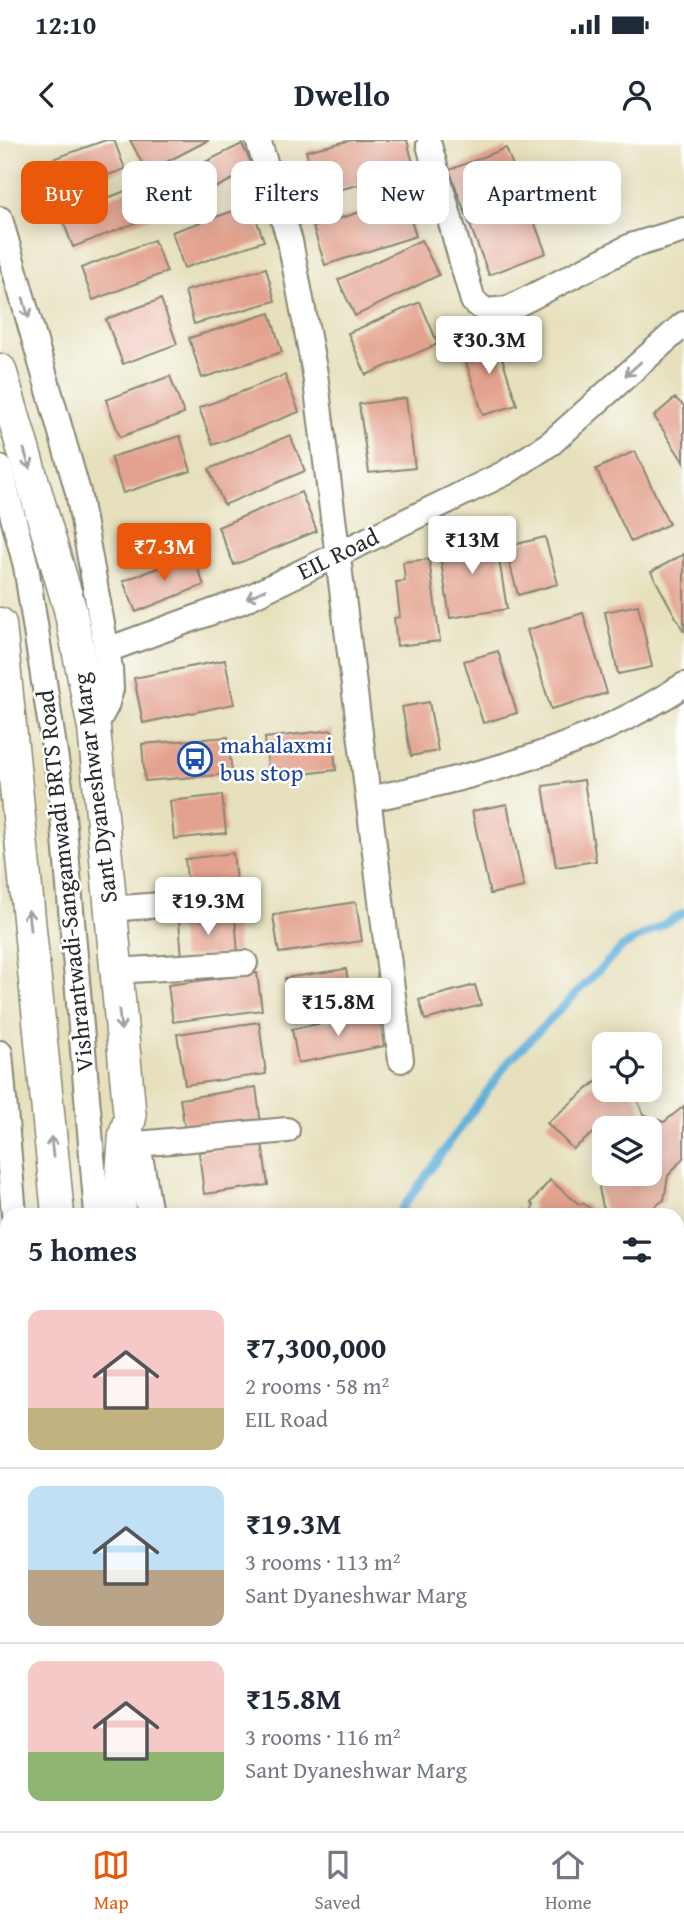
<!DOCTYPE html>
<meta charset="utf-8">
<style>
:root{--surface:#fff;--page:#f6f6f7;--text:#1f2937;--muted:#747a83;--line:#e0e1e3;--accent:#ea580c}
body{margin:0;font-family:"Gentium Book Plus",serif;background:var(--page);color:var(--text);height:100vh;display:flex;flex-direction:column;font-size:26px;white-space:nowrap}
*{box-sizing:border-box;margin:0}
p{font-size:23px;color:var(--muted)}
.icon{flex:none;width:38px;height:38px;fill:none;stroke:currentColor;stroke-width:2;stroke-linecap:round;stroke-linejoin:round}
.map{position:relative;flex:1;overflow:hidden}
.panel{position:absolute;left:0px;top:1068px;width:684px;height:625px;display:flex;flex-direction:column;background:var(--surface);border-radius:21px 21px 0 0;box-shadow:0 4px 18px #0003}
.panel>*{flex:none}
.banner{position:absolute;left:21px;top:21px;width:642px;height:63px;display:flex;gap:14px}
.buttons{position:absolute;left:592px;top:892px;display:grid;gap:14px}
.buttons a{display:grid;place-items:center;width:70px;height:70px;border-radius:14px;background:var(--surface);box-shadow:0 4px 18px #0003;font-size:35px}
.price{position:absolute;translate:-50% -60px;padding:0 16px;border-radius:7px;background:#fff;color:#222;font-size:23px;line-height:46px;filter:drop-shadow(0 2px 4px #0008)}
.price::after{content:'';position:absolute;left:50%;top:42px;width:21px;height:16px;margin-left:-10px;background:inherit;clip-path:polygon(0 0,100% 0,50% 100%)}
.price.current{background:var(--accent);color:#fff}
ul{padding:0;list-style:none}
li{display:flex;align-items:center;gap:21px;height:175px;padding:0 28px}
li+li{border-top:2px solid var(--line)}
li span{display:grid;place-items:center;flex:none;width:196px;height:140px;border-radius:14px;color:#555}
li>.icon{margin-inline-start:auto}
span .icon{width:84px;height:84px;fill:#fffc;stroke-width:1}
li b{font-size:30px}
h2{display:flex;justify-content:space-between;align-items:center;height:84px;padding:0 28px;font-size:30px}
.chip{padding:0 24px;border-radius:14px;background:var(--surface);box-shadow:0 4px 18px #0003;font-size:24px;line-height:63px}
.chip.current{background:var(--accent);color:#fff}
.status{display:flex;justify-content:space-between;align-items:center;height:49px;padding:0 35px;background:var(--surface);direction:ltr}
.status svg{height:19px;fill:currentColor}
header{display:flex;justify-content:space-between;align-items:center;height:91px;padding:0 28px;background:var(--surface);font-size:32px;font-weight:800}
.menu{display:flex;justify-content:space-around;align-items:center;height:98px;border-top:2px solid var(--line);background:var(--surface);font-size:19px;color:var(--muted)}
.menu a{display:grid;justify-items:center;gap:4px}
.menu .current{color:var(--accent)}
.map>svg:first-child{display:block}
.lines{fill:none;stroke-linecap:round;stroke-linejoin:round}
.stream{stroke:#5fafd9;stroke-width:8}
.building{fill:#e3a28e}
.minor-casing{stroke:#888674;stroke-width:28}
.major-casing{stroke:#888674;stroke-width:35}
.minor{stroke:#fff;stroke-width:24}
.major{stroke:#fff;stroke-width:32}
.oneway{stroke:#a0a0a0}
.labels{text-anchor:middle;stroke-width:5;stroke-linejoin:round;paint-order:stroke}
.street-label{font-size:24px;fill:#2b2b2b;stroke:#fff}
.transit-label{font-size:24px;fill:#164399;stroke:#fff;text-anchor:start}
</style>
<div class="status"><b>12:10</b><svg viewBox="0 0 49 12"><path d="M0 12V9h3v3zM5 12V6h3v6zM10 12V3h3v9zM15 12V0h3v12zM26 1h20v11H26zM47 4h2v5h-2z"/></svg></div>
<header><svg class="icon" aria-label="back" viewBox="0 0 24 24"><path d="M15 5l-7 7 7 7"/></svg>Dwello<svg class="icon" aria-label="person" viewBox="0 0 24 24"><circle cx="12" cy="8" r="4"/><path d="M4 21q1-7 8-7t8 7"/></svg></header>
<div class="map">
<svg width="684" height="1691" viewBox="0 0 684 1691">
<rect width="100%" height="100%" fill="#fff"/>
<filter id="ink" filterUnits="userSpaceOnUse"><feTurbulence type="fractalNoise" baseFrequency=".0143" numOctaves="2"/><feDisplacementMap in="SourceGraphic" scale="14" xChannelSelector="R" yChannelSelector="G"/><feConvolveMatrix kernelMatrix="1 2 1 2 8 2 1 2 1" color-interpolation-filters="sRGB"/></filter>
<filter id="wash" filterUnits="userSpaceOnUse"><feTurbulence type="fractalNoise" baseFrequency=".00686" numOctaves="4" result="noise"/><feDisplacementMap in="SourceGraphic" scale="28" xChannelSelector="R" yChannelSelector="G"/><feGaussianBlur stdDeviation="1.57" result="paint"/><feColorMatrix in="noise" values="0 0 0 0 0 0 0 0 0 0 0 0 0 0 0 0 0 1.4 0 .05"/><feComposite in="paint" operator="in"/></filter>
<g filter="url(#wash)">
<rect width="100%" height="100%" fill="#e6e0bc"/>
<g class="lines">
<path class="stream" d="M 398,1074 L 509,921 L 622,807 L 684,773
M 0,1373 L 7,1371"/>
</g>
<g id="blocks">
<path class="building" d="M 106,0 L 114,0 L 125,29 L 61,52 L 50,20 Z
M 130,0 L 209,0 L 147,32 Z
M 352,0 L 407,0 L 415,31 L 317,55 L 306,11 Z
M 242,4 L 254,29 L 180,65 L 168,40 Z
M 506,8 L 546,113 L 489,135 L 449,30 Z
M 138,46 L 151,77 L 73,107 L 61,76 Z
M 404,58 L 416,96 L 325,125 L 313,87 Z
M 251,65 L 264,101 L 184,128 L 172,92 Z
M 154,100 L 167,132 L 93,160 L 81,128 Z
M 421,100 L 439,135 L 355,176 L 338,140 Z
M 266,128 L 275,161 L 194,184 L 185,151 Z
M 161,159 L 177,204 L 123,224 L 106,179 Z
M 420,162 L 438,204 L 366,235 L 348,193 Z
M 270,173 L 282,212 L 202,238 L 189,198 Z
M 495,196 L 517,265 L 483,275 L 461,207 Z
M 285,235 L 299,272 L 213,305 L 199,268 Z
M 170,236 L 184,274 L 120,297 L 106,260 Z
M 406,258 L 415,328 L 369,333 L 359,264 Z
M 675,258 L 684,266 L 684,323 L 654,276 Z
M 290,295 L 305,331 L 224,365 L 209,329 Z
M 180,296 L 191,331 L 123,353 L 111,317 Z
M 635,311 L 669,384 L 631,402 L 596,329 Z
M 301,352 L 317,391 L 234,425 L 218,387 Z
M 495,394 L 507,469 L 450,478 L 438,403 Z
M 545,397 L 558,444 L 518,455 L 505,407 Z
M 684,414 L 684,492 L 651,432 Z
M 192,415 L 204,445 L 136,472 L 123,441 Z
M 429,419 L 440,501 L 397,506 L 394,478 L 400,477 L 396,442 L 405,441 L 403,422 Z
M 638,465 L 652,527 L 618,534 L 605,472 Z
M 583,473 L 607,553 L 551,569 L 527,490 Z
M 498,511 L 517,573 L 483,583 L 464,521 Z
M 225,520 L 234,564 L 143,583 L 134,538 Z
M 429,562 L 438,611 L 411,616 L 402,567 Z
M 332,590 L 336,630 L 269,638 L 265,598 Z
M 228,597 L 232,634 L 145,641 L 142,604 Z
M 584,640 L 596,721 L 556,727 L 543,646 Z
M 222,655 L 226,693 L 174,699 L 170,661 Z
M 507,664 L 524,747 L 490,754 L 472,671 Z
M 233,713 L 237,750 L 189,755 L 185,719 Z
M 356,762 L 362,801 L 279,813 L 273,775 Z
M 235,777 L 238,813 L 182,818 L 179,781 Z
M 346,829 L 351,861 L 290,870 L 285,838 Z
M 257,833 L 262,870 L 173,882 L 168,845 Z
M 475,845 L 481,865 L 425,880 L 419,860 Z
M 378,872 L 384,906 L 298,923 L 292,889 Z
M 259,882 L 266,934 L 185,945 L 177,894 Z
M 604,935 L 604,950 L 636,950 L 635,954 L 643,974 L 664,982 L 684,966 L 684,1017 L 668,1036 L 664,1060 L 644,1074 L 610,1074 L 603,1067 L 599,1048 L 606,1034 L 649,1034 L 649,989 L 604,989 L 604,985 L 573,1009 L 547,983 Z
M 256,947 L 261,984 L 186,996 L 180,959 Z
M 262,1003 L 268,1045 L 204,1054 L 199,1012 Z
M 550,1040 L 580,1065 L 583,1063 L 597,1074 L 522,1074 L 525,1070 L 529,1073 L 534,1066 L 531,1063 Z
M 677,1235 L 684,1240 L 684,1313 L 677,1308 Z
M 677,1467 L 684,1467 L 684,1495 L 677,1495 Z
M 7,1486 L 7,1559 L 0,1560 L 0,1487 Z
M 677,1502 L 684,1503 L 684,1545 L 677,1544 Z
M 677,1549 L 684,1550 L 684,1597 L 677,1596 Z
M 0,1587 L 7,1587 L 7,1660 L 0,1660 Z
M 7,1676 L 7,1685 L 77,1685 L 78,1691 L 0,1691 L 0,1677 Z
M 314,1685 L 360,1685 L 360,1691 L 314,1691 Z"/>
</g>
</g>
<g filter="url(#ink)">
<use href="#blocks" fill-opacity="0" stroke="#888674" stroke-width="2"/>
<g class="lines">
<g class="minor-casing">
<path id="minor" d="M 258,0 L 290,101 L 315,234 L 401,920
M 429,5 L 473,161 L 486,171 L 508,169 L 631,106 L 684,90
M 0,79 L 78,352 L 110,528 L 111,549 L 106,566 L 94,588
M 0,328 L 26,426 L 61,652 L 97,1074
M 107,510 L 242,461 L 505,333 L 551,303 L 684,184
M 369,659 C 483,635 584,609 684,545
M 109,769 L 239,759
M 115,831 L 245,823
M 0,913 L 14,1074
M 125,996 L 133,997 L 138,1004 L 150,1074
M 138,1004 L 287,990
M 677,1123 L 684,1112
M 677,1638 L 684,1639
M 108,1685 L 108,1691
M 225,1685 L 226,1691
M 260,1685 L 262,1691"/>
</g>
<g class="major-casing">
<path id="major" d="M 0,230 L 70,469 L 94,588 L 130,978 L 125,995 L 119,1074
M 0,484 L 58,1074
M 148,1685 L 148,1691
M 201,1685 L 202,1691"/>
</g>
<use href="#minor" class="minor"/>
<use href="#major" class="major"/>
</g>
<defs><path id="oneway-shaft" d="M-6 0H5M1.5-3L5.5 0L1.5 3" fill="none" stroke-width="1.6" stroke-linecap="round" stroke-linejoin="round" transform="scale(1.75)"/></defs>
<g class="oneway">
<use href="#oneway-shaft" transform="translate(26 168) rotate(74)"/>
<use href="#oneway-shaft" transform="translate(633 229) rotate(138)"/>
<use href="#oneway-shaft" transform="translate(27 319) rotate(73)"/>
<use href="#oneway-shaft" transform="translate(256 454) rotate(154)"/>
<use href="#oneway-shaft" transform="translate(29 780) rotate(-96)"/>
<use href="#oneway-shaft" transform="translate(120 880) rotate(84)"/>
<use href="#oneway-shaft" transform="translate(52 1007) rotate(-96)"/>
</g>
</g>
<defs>
<g id="bus-ring" transform="scale(1.75)"><circle r="9.5" fill="#fff" stroke="#1a4fb4" stroke-width="1.5"/><path d="M-5-6H5V4H4V6H2V4H-2V6H-4V4H-5ZM-3.5-4V0h7V-4ZM-3.5 1.2v1.5H-2V1.2ZM2 1.2v1.5H3.5V1.2Z" fill="#1a4fb4"/></g>
</defs>
<g fill-rule="evenodd">
<use href="#bus-ring" x="195" y="619"/>
</g>
<g class="labels">
<g class="street-label">
<text transform="translate(338 414) rotate(-26)" y="8">EIL Road</text>
<text transform="translate(95 648) rotate(-97)" y="8">Sant Dyaneshwar Marg</text>
<text transform="translate(65 741) rotate(-96)" y="8">Vishrantwadi-Sangamwadi BRTS Road</text>
</g>
<g class="transit-label">
<text x="220" y="613">mahalaxmi<tspan x="220" dy="28">bus stop</tspan></text>
</g>
</g>
</svg>
<div class="buttons">
<a><svg class="icon" aria-label="locate" viewBox="0 0 24 24"><circle cx="12" cy="12" r="6"/><path d="M12 2v4M12 18v4M2 12h4M18 12h4"/></svg></a>
<a><svg class="icon" aria-label="layers" viewBox="0 0 24 24"><path d="M12 4l9 5-9 5-9-5zM3 14l9 5 9-5"/></svg></a>
</div>
<b class="price" style="left:489px;top:236px">₹30.3M</b>
<b class="price" style="left:472px;top:436px">₹13M</b>
<b class="price current" style="left:164px;top:443px">₹7.3M</b>
<b class="price" style="left:208px;top:797px">₹19.3M</b>
<b class="price" style="left:338px;top:898px">₹15.8M</b>
<div class="banner">
<a class="chip current">Buy</a>
<a class="chip">Rent</a>
<a class="chip">Filters</a>
<a class="chip">New</a>
<a class="chip">Apartment</a>
</div>
<section class="panel">
<h2>5 homes<svg class="icon" aria-label="filters" viewBox="0 0 24 24"><path d="M4 7h16M4 17h16"/><circle cx="9" cy="7" r="2"/><circle cx="15" cy="17" r="2"/></svg></h2>
<ul>
<li><span style="background:linear-gradient(#f6c9c9 70%,#c2b280 0)"><svg class="icon" aria-label="home" viewBox="0 0 24 24"><path d="M3 11l9-7 9 7M6 9v11h12V9"/></svg></span><div><b>₹7,300,000</b><p>2 rooms · 58 m²</p><p>EIL Road</p></div></li>
<li><span style="background:linear-gradient(#bfe0f5 60%,#b9a48a 0)"><svg class="icon" aria-label="home" viewBox="0 0 24 24"><path d="M3 11l9-7 9 7M6 9v11h12V9"/></svg></span><div><b>₹19.3M</b><p>3 rooms · 113 m²</p><p>Sant Dyaneshwar Marg</p></div></li>
<li><span style="background:linear-gradient(#f6c9c9 65%,#8fb573 0)"><svg class="icon" aria-label="home" viewBox="0 0 24 24"><path d="M3 11l9-7 9 7M6 9v11h12V9"/></svg></span><div><b>₹15.8M</b><p>3 rooms · 116 m²</p><p>Sant Dyaneshwar Marg</p></div></li>
</ul>
</section>
</div>
<nav class="menu">
<a class="current"><svg class="icon" aria-label="map" viewBox="0 0 24 24"><path d="M3 6l6-2 6 2 6-2v14l-6 2-6-2-6 2zM9 4v14M15 6v14"/></svg>Map</a>
<a><svg class="icon" aria-label="saved" viewBox="0 0 24 24"><path d="M7 4h10v16l-5-4-5 4z"/></svg>Saved</a>
<a><svg class="icon" aria-label="home" viewBox="0 0 24 24"><path d="M3 11l9-7 9 7M6 9v11h12V9"/></svg>Home</a>
</nav>
